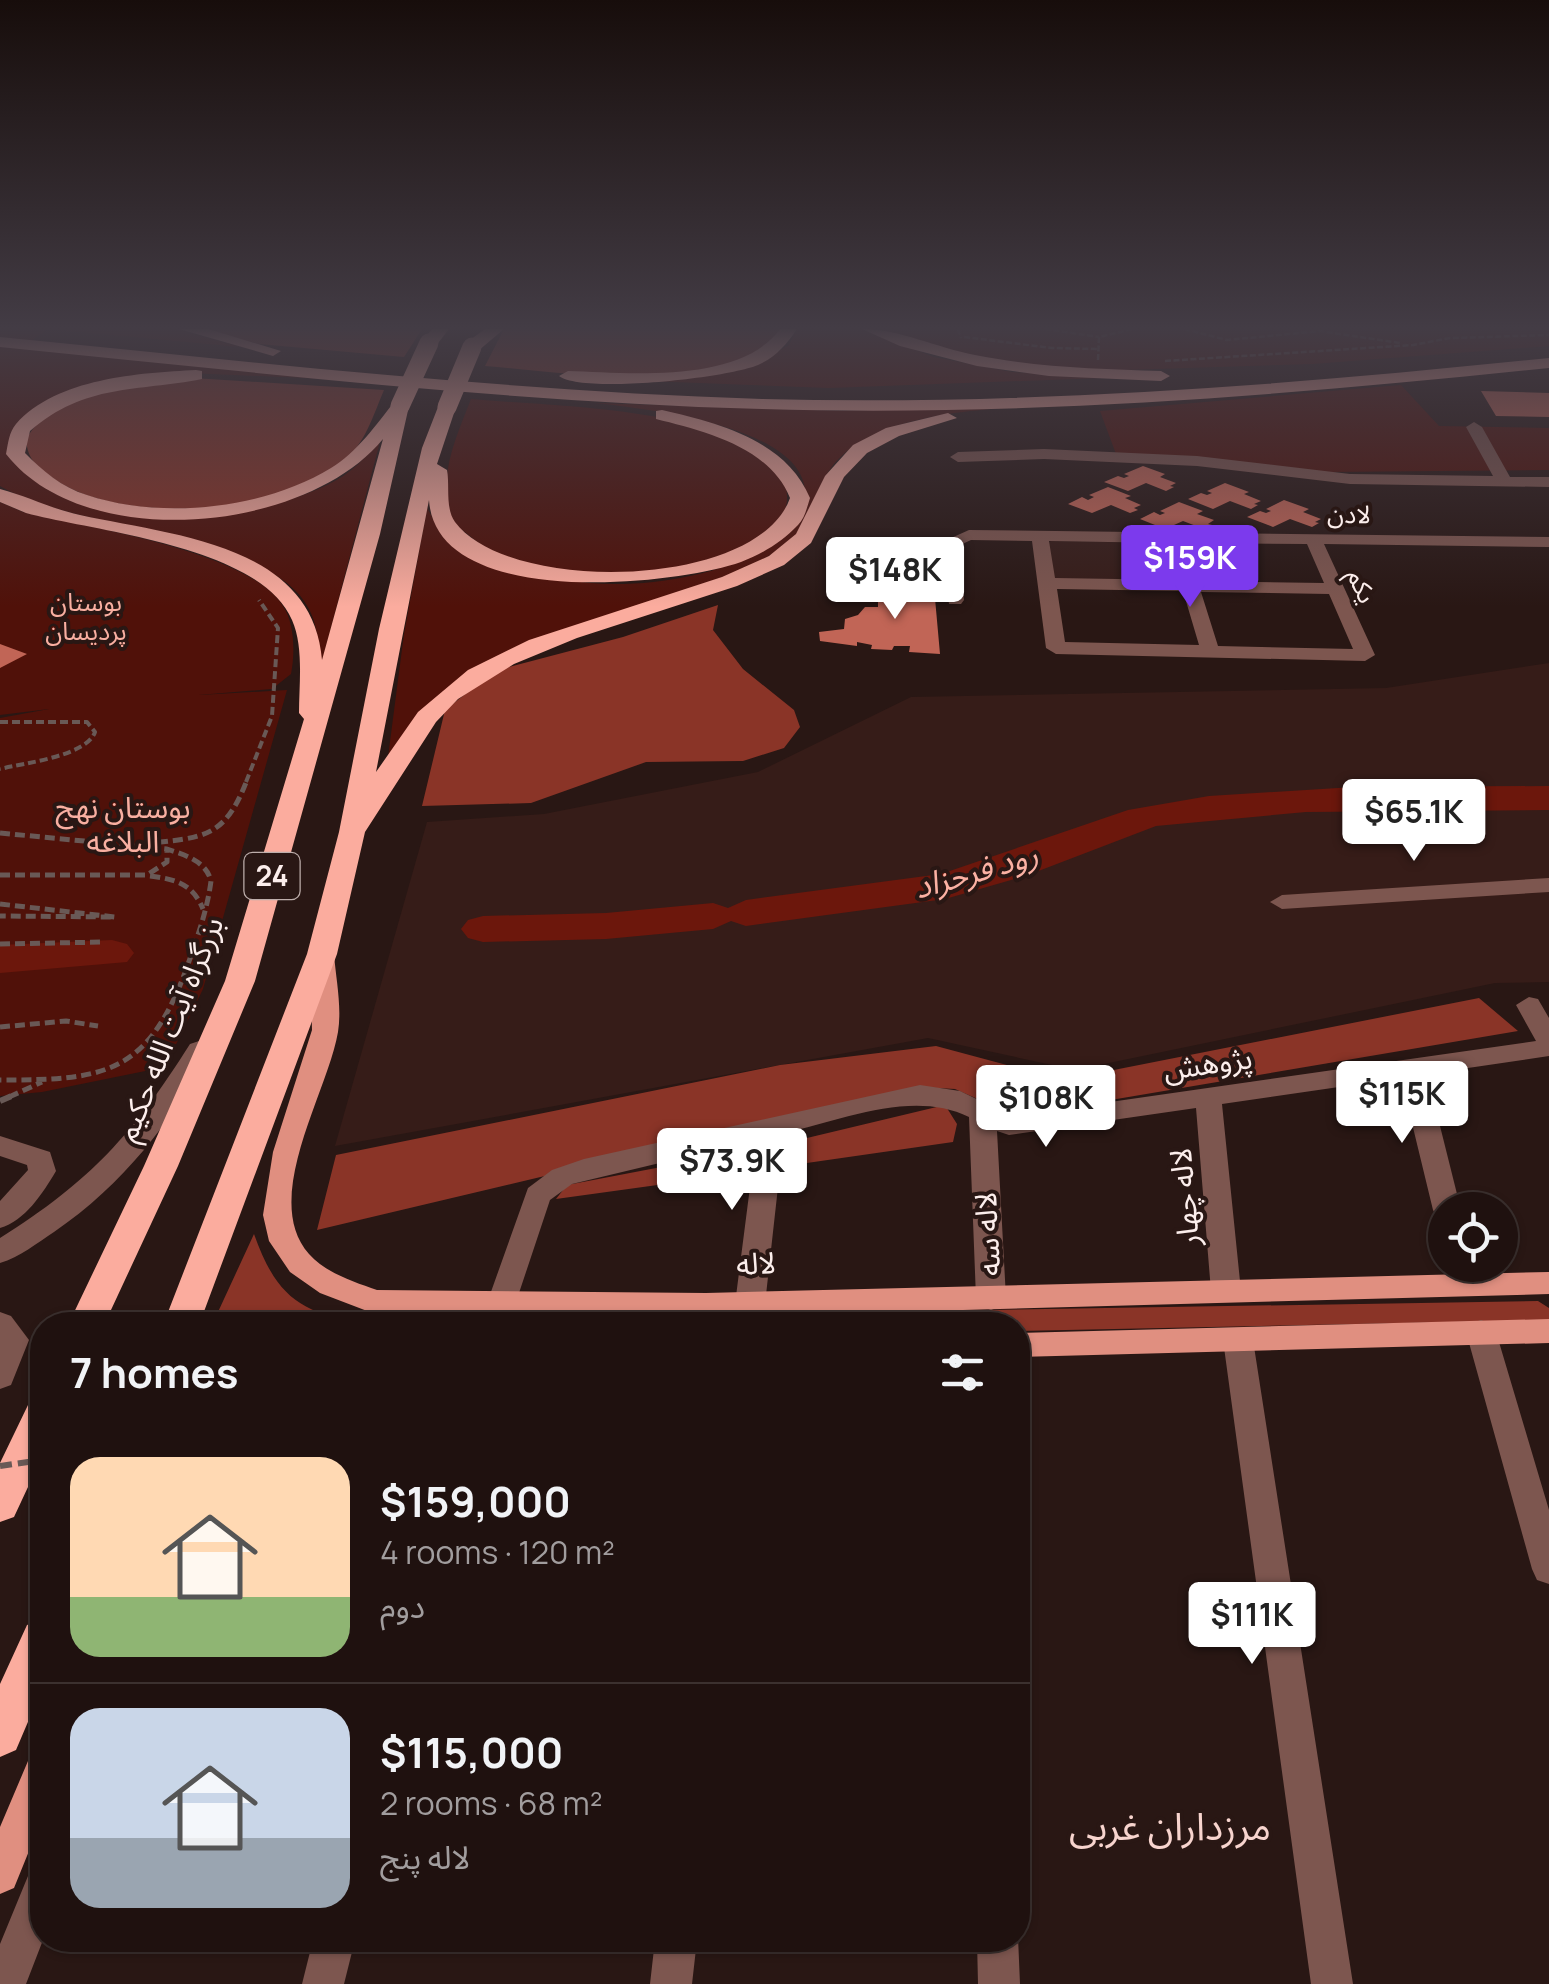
<!DOCTYPE html>
<meta charset="utf-8">
<style>
:root{--surface:#1f110f;--page:#2c1f1d;--text:#f1f3f6;--muted:#a19d9e;--line:#3c312f;--accent:#7c3aed}
body{margin:0;font-family:Manrope,"Noto Sans Arabic",sans-serif;background:var(--page);color:var(--text);height:100vh;display:flex;flex-direction:column;font-size:38px;white-space:nowrap}
*{box-sizing:border-box;margin:0}
p{font-size:32px;color:var(--muted)}
.icon{flex:none;width:55px;height:55px;fill:none;stroke:currentColor;stroke-width:2;stroke-linecap:round;stroke-linejoin:round}
.map{position:relative;flex:1;overflow:hidden}
.details{position:absolute;left:30px;top:1312px;width:1000px;height:640px;display:flex;flex-direction:column;background:var(--surface);border-radius:40px;box-shadow:0 2px 8px #0004,0 0 0 2px var(--line)}
.details>*{flex:none}
.controls{position:absolute;left:1428px;top:1192px;display:grid;gap:20px}
.controls a{display:grid;place-items:center;width:90px;height:90px;border-radius:50%;background:var(--surface);box-shadow:0 2px 8px #0004,0 0 0 2px var(--line);font-size:50px}
.price{position:absolute;translate:-50% -85px;padding:0 22px;border-radius:10px;background:#fff;color:#222;font-size:32px;line-height:65px;filter:drop-shadow(0 2px 5px #0008)}
.price::after{content:'';position:absolute;left:50%;top:60px;width:30px;height:22px;margin-left:-15px;background:inherit;clip-path:polygon(0 0,100% 0,50% 100%)}
.price.on{background:var(--accent);color:#fff}
ul{padding:0;list-style:none}
li{display:flex;align-items:center;gap:30px;height:250px;padding:0 40px}
li+li{border-top:2px solid var(--line)}
li span{display:grid;place-items:center;flex:none;width:280px;height:200px;border-radius:30px;color:#555}
li>.icon{margin-inline-start:auto}
span .icon{width:120px;height:120px;fill:#fffc;stroke-width:1}
li b{font-size:42px}
h2{display:flex;justify-content:space-between;align-items:center;height:120px;padding:0 40px;font-size:42px}
.map>svg:first-child{display:block}
.built{fill:#361c18}
.green{fill:#501109}
.forest{fill:#8a3427}
.water{fill:#6c170c}
.lines{fill:none;stroke-linecap:round;stroke-linejoin:round}
.river{fill:#6c170c;fill-rule:evenodd}
.building{fill:#c16556}
.path-far3{stroke:#695956;stroke-width:2.5;stroke-dasharray:6 2.5;stroke-linecap:butt}
.path-far2{stroke:#695956;stroke-width:4;stroke-dasharray:8 4;stroke-linecap:butt}
.path-far1{stroke:#695956;stroke-width:5;stroke-dasharray:10 5;stroke-linecap:butt}
.path{stroke:#695956;stroke-width:6;stroke-dasharray:12 6;stroke-linecap:butt}
.minor{fill:#7d564f;fill-rule:evenodd}
.major{fill:#e08f80;fill-rule:evenodd}
.highway{fill:#fbac9e;fill-rule:evenodd}
.path-bridge{stroke:#695956;stroke-width:6;stroke-dasharray:12 6;stroke-linecap:butt}
.highway-bridge{stroke:#fbac9e;stroke-width:19}
.labels{text-anchor:middle;stroke-width:8;stroke-linejoin:round;paint-order:stroke}
.far-street-label{font-size:25px;fill:#fceeec;stroke:#291714}
.far-park-label{font-size:25px;fill:#f9afa1;stroke:#291714}
.shield{fill:#291714;stroke:#bdaeab;stroke-width:2.5}
.shield-label{font-size:28px;font-weight:bold;fill:#fceeec}
.park-label{font-size:30px;fill:#f9afa1;stroke:#291714}
.street-label{font-size:30px;fill:#fceeec;stroke:#291714}
.water-label{font-size:32px;font-style:italic;fill:#fbb1a3;stroke:#291714}
.near-neighbourhood-label{font-size:38px;fill:#f7d4ce;stroke:#291714}
</style>
<div class="map">
<svg width="1549" height="1984" viewBox="0 0 1549 1984">
<rect width="100%" height="100%" fill="#291714"/>
<path class="built" d="M 1051,541 L 1159,543 L 1172,582 L 1053,580 L 1047,544 Z
M 1549,663 L 1549,982 L 1495,983 L 1075,1070 L 928,1038 L 335,1146 L 427,822 L 544,814 L 758,772 L 911,697 L 1386,688 Z"/>
<path class="green" d="M 0,329 L 176,329 L 240,347 L 48,329 L 21,348 L 352,380 L 188,373 L 15,427 C 0,476 70,506 106,510 C 140,514 220,513 253,508 C 278,504 304,496 327,485 C 351,474 368,457 382,434 L 318,677 C 318,655 320,629 309,609 C 270,533 76,531 0,486 Z
M 797,329 L 862,329 L 934,357 L 1012,372 L 1130,377 L 829,388 L 595,379 L 765,359 L 789,345 Z
M 878,329 L 1549,329 L 1549,346 L 1312,364 L 1063,372 L 918,346 Z
M 1401,385 L 1439,426 L 1549,428 L 1549,470 L 1324,472 L 1116,454 L 1100,411 Z
M 471,399 C 549,406 686,407 752,449 C 760,454 767,464 773,471 C 781,480 787,484 787,496 C 788,516 772,533 755,543 C 693,581 528,586 471,537 C 464,531 454,525 451,516 C 437,478 457,435 471,399 Z
M 596,403 L 843,411 L 1103,403 C 1027,409 881,401 831,468 C 818,484 816,507 805,524 C 790,547 767,557 744,569 L 484,665 L 388,757 L 404,634 L 427,508 C 446,544 466,545 501,557 C 522,565 545,576 567,580 C 637,593 751,575 800,522 C 802,512 806,500 805,490 C 799,425 645,409 596,403 Z
M 0,502 L 23,512 C 85,527 249,551 283,606 C 295,624 295,654 291,674 L 272,689 L 199,695 L 287,690 L 203,989 L 165,1067 L 42,1092 L 0,1096 L 0,718 L 49,709 L 0,715 Z"/>
<path class="forest" d="M 198,329 L 422,329 L 404,357 L 259,344 Z
M 504,329 L 781,329 L 778,338 C 763,346 747,358 731,364 C 660,388 558,372 485,366 Z
M 193,378 L 384,390 C 373,416 365,444 343,462 C 279,515 117,527 50,476 C 35,465 28,459 26,440 C 51,390 144,386 193,378 Z
M 718,605 L 713,630 L 743,669 L 794,710 L 800,727 L 784,748 L 743,761 L 646,762 L 531,803 L 422,806 L 445,710 L 473,688 L 505,668 L 623,637 Z
M 1479,998 L 1518,1031 L 1016,1116 L 955,1089 L 919,1087 L 317,1230 L 336,1155 L 780,1065 L 936,1046 L 1063,1080 Z
M 945,1105 L 957,1124 L 953,1142 L 786,1166 L 786,1143 Z
M 719,1156 L 731,1158 L 730,1175 L 556,1199 L 567,1185 Z
M 254,1234 C 277,1298 300,1312 366,1325 L 212,1325 Z
M 1538,1301 L 1549,1308 L 1549,1320 L 1018,1331 L 1018,1325 L 493,1325 L 500,1318 Z"/>
<path class="water" d="M 107,945 L 104,964 L 0,967 L 0,953 Z"/>
<g class="lines">
<path class="river" d="M 1549,786 L 1549,810 L 1306,812 L 1156,826 L 1028,875 L 945,899 L 746,926 L 731,921 L 713,929 L 606,939 L 483,942 L 468,938 L 461,929 L 468,920 L 483,916 L 606,913 L 713,903 L 728,908 L 746,900 L 941,874 L 1128,810 L 1209,796 L 1354,787 Z
M 112,940 L 127,944 L 134,953 L 127,962 L 0,973 L 0,945 Z"/>
</g>
<path class="building" d="M 1481,391 L 1549,393 L 1549,417 L 1496,416 Z
M 1143,466 L 1165,474 L 1160,477 L 1176,483 L 1170,486 L 1174,487 L 1166,491 L 1146,483 L 1128,491 L 1104,482 L 1118,476 L 1124,478 L 1129,476 L 1124,474 Z
M 1225,483 L 1249,492 L 1244,494 L 1261,501 L 1254,504 L 1258,505 L 1251,509 L 1230,501 L 1213,509 L 1188,499 L 1201,493 L 1207,495 L 1212,493 L 1207,491 Z
M 1108,487 L 1131,496 L 1125,498 L 1141,505 L 1134,508 L 1138,510 L 1130,513 L 1111,505 L 1092,513 L 1068,504 L 1082,497 L 1088,500 L 1094,497 L 1089,495 Z
M 1284,500 L 1309,509 L 1303,512 L 1321,519 L 1315,522 L 1319,523 L 1312,527 L 1290,519 L 1273,527 L 1247,517 L 1260,511 L 1266,513 L 1271,511 L 1266,509 Z
M 1179,502 L 1203,511 L 1197,514 L 1214,520 L 1208,524 L 1212,525 L 1204,529 L 1183,521 L 1165,529 L 1140,519 L 1154,512 L 1160,515 L 1165,513 L 1160,511 Z
M 933,576 L 940,654 L 909,652 L 910,646 L 894,646 L 892,650 L 871,649 L 872,645 L 857,642 L 857,646 L 820,641 L 819,632 L 844,629 L 845,619 L 858,615 L 865,607 L 878,607 L 878,600 L 870,599 Z
M 0,644 L 27,654 L 0,668 Z"/>
<g class="lines">
<path class="path-far3" d="M 958,329 L 961,338
M 1045,329 L 1099,337
M 1184,329 L 1227,340 L 1320,331 L 1400,343
M 964,337 L 1052,348 L 1097,349
M 1098,360 L 1099,337 L 1132,329
M 1165,361 L 1413,345 L 1450,338 L 1549,335"/>
<path class="path-far2" d="M 0,722 L 87,722 L 95,732 C 87,756 24,763 0,769
M 246,782 L 272,716 L 278,628 L 259,600"/>
<path class="path-far1" d="M 0,833 L 167,849 C 185,855 206,861 211,881 C 207,912 196,941 186,970 C 147,1075 104,1080 0,1080
M 143,844 C 203,837 224,840 247,780
M 0,875 L 147,875 L 167,862 L 167,849
M 150,876 C 175,879 193,884 203,909
M 0,904 L 115,917 L 0,916
M 0,944 L 105,942
M 0,1027 L 66,1021 L 98,1026
M 9,1097 L 42,1082"/>
<path class="path" d="M 0,1101 L 14,1095"/>
<path class="minor" d="M 1474,422 L 1482,427 L 1510,477 L 1549,477 L 1549,487 L 1350,484 L 1197,466 L 1044,459 L 958,462 L 950,457 L 958,452 L 1044,449 L 1197,456 L 1350,474 L 1493,476 L 1466,427 Z
M 969,530 L 1549,537 L 1549,547 L 1324,544 L 1375,655 L 1365,661 L 1056,654 L 1046,648 L 1032,541 L 971,540 L 958,546 L 964,600 L 961,604 L 949,604 L 940,543 ZM 1049,541 L 1168,543 L 1179,580 L 1055,578 ZM 1185,543 L 1307,544 L 1324,583 L 1197,581 ZM 1057,589 L 1183,591 L 1199,645 L 1065,642 ZM 1201,592 L 1329,594 L 1353,649 L 1218,646 Z
M 1549,878 L 1549,892 L 1282,909 L 1270,902 L 1282,895 Z
M 1529,997 L 1538,999 L 1549,1018 L 1549,1056 L 1427,1074 L 1461,1210 L 1445,1210 L 1445,1220 L 1437,1217 L 1433,1210 L 1401,1078 L 1222,1104 L 1241,1291 L 1237,1299 L 1226,1302 L 1215,1299 L 1211,1291 L 1196,1108 L 1009,1135 L 997,1131 L 1006,1298 L 1002,1306 L 991,1310 L 980,1306 L 976,1298 L 969,1117 C 913,1089 842,1120 784,1133 L 765,1304 L 761,1312 L 750,1316 L 739,1312 L 735,1304 L 756,1140 L 572,1184 L 550,1200 L 513,1311 L 502,1315 L 491,1311 L 487,1303 L 528,1188 L 552,1170 L 584,1159 L 920,1085 L 960,1091 L 1012,1116 L 1536,1041 L 1516,1005 Z
M 199,1041 L 212,1050 C 170,1123 124,1184 54,1232 C 37,1243 20,1257 0,1263 L 0,1238 C 91,1181 133,1134 190,1044 Z
M 0,1136 L 50,1152 L 56,1171 C 43,1193 25,1221 0,1228 L 0,1201 L 28,1170 L 27,1165 L 0,1156 Z
M 0,1312 L 11,1316 L 29,1340 L 11,1385 L 0,1389 Z
M 1481,1320 L 1492,1324 L 1496,1332 L 1549,1510 L 1549,1584 L 1537,1580 L 1532,1569 L 1466,1332 L 1470,1324 Z
M 1238,1328 L 1249,1331 L 1253,1340 L 1353,1984 L 1311,1984 L 1223,1340 L 1227,1331 Z
M 42,1870 L 43,1940 L 26,1984 L 0,1984 L 0,1944 L 28,1876 Z
M 1018,1937 L 1020,1984 L 978,1984 L 977,1940 Z
M 313,1940 L 355,1940 L 344,1984 L 302,1984 Z
M 655,1940 L 697,1940 L 692,1984 L 650,1984 Z"/>
<path class="major" d="M 322,947 L 334,954 C 336,980 342,1006 338,1032 C 328,1092 260,1199 309,1254 C 326,1273 354,1282 377,1290 L 706,1293 L 1549,1272 L 1549,1294 L 706,1317 L 375,1314 L 320,1293 L 290,1272 L 269,1241 L 263,1215 L 273,1152 L 312,1030 L 310,954 Z
M 1549,1319 L 1549,1343 L 1018,1357 L 1018,1333 Z
M 42,1755 L 42,1819 L 14,1888 L 0,1894 L 0,1827 L 28,1761 Z"/>
<path class="highway" d="M 179,329 L 208,329 L 281,351 L 273,356 Z
M 432,329 L 449,329 L 435,347 L 423,347 L 421,343 Z
M 485,329 L 504,329 L 478,351 L 466,351 L 466,343 Z
M 780,329 L 797,329 C 786,345 776,357 758,365 C 727,378 583,394 559,376 L 568,371 C 629,373 740,384 780,329 Z
M 862,329 C 900,329 937,348 975,355 C 1036,367 1099,369 1161,371 L 1170,376 L 1161,381 L 1049,376 L 977,366 L 900,346 Z
M 0,337 C 254,362 507,391 762,399 C 1024,406 1289,385 1549,358 L 1549,368 C 1289,395 1024,417 762,409 C 507,402 254,372 0,347 Z
M 196,370 L 202,371 L 202,379 C 136,392 86,383 30,431 L 25,453 C 43,471 61,487 87,495 C 162,520 264,509 331,468 C 356,453 377,424 394,402 L 406,402 L 409,406 L 380,534 L 255,981 L 178,1166 L 104,1325 L 68,1325 L 144,1166 L 225,981 L 304,719 L 299,713 C 299,684 304,647 292,620 C 260,546 97,532 26,513 L 0,502 L 0,489 C 27,496 52,509 80,515 C 170,535 313,543 322,660 L 383,439 C 306,533 84,554 6,454 C 8,444 9,432 16,424 C 57,378 139,373 196,370 Z
M 447,402 L 456,407 L 437,464 L 447,470 C 450,486 445,508 455,522 C 510,595 758,589 790,498 C 770,447 704,431 656,419 L 656,411 L 662,410 C 718,423 786,440 810,498 C 807,507 805,518 798,525 C 782,542 762,554 741,562 C 672,586 436,610 429,500 L 376,772 L 418,712 L 468,670 L 529,640 L 722,577 L 769,556 L 796,534 L 825,476 L 853,445 L 886,428 L 948,413 L 957,418 L 899,436 L 867,453 L 844,477 L 811,543 L 784,565 L 737,586 L 577,638 L 514,664 L 458,699 L 436,722 L 365,832 L 337,954 L 199,1325 L 163,1325 L 307,954 L 339,832 L 379,629 L 422,448 L 438,407 Z
M 42,1400 L 42,1457 L 14,1517 L 0,1522 L 0,1463 L 28,1405 Z
M 42,1619 L 42,1689 L 16,1750 L 0,1757 L 0,1684 L 27,1625 Z"/>
<path class="path-bridge" d="M 0,1466 L 42,1460"/>
<path class="highway-bridge" d="M 400,406 L 429,343
M 447,407 L 472,347"/>
</g>
<linearGradient id="sky" x2="0" y2="1"><stop stop-color="#170d0b"/><stop offset="0.54" stop-color="#433c45"/><stop offset="1" stop-color="#433c45" stop-opacity="0"/></linearGradient>
<rect width="1549" height="607" fill="url(#sky)"/>
<g class="labels">
<g class="far-street-label">
<text transform="translate(1349 514) rotate(1)" y="9">لادن</text>
<text transform="translate(1362 586) rotate(66)" y="9">یکم</text>
</g>
<g class="far-park-label">
<text x="86" y="611">بوستان<tspan x="86" dy="29">پردیسان</tspan></text>
</g>
<rect class="shield" x="244.5" y="853" width="55" height="46" rx="8"/>
<g class="shield-label">
<text x="272" y="886">24</text>
</g>
<g class="park-label">
<text x="123" y="818">بوستان نهج<tspan x="123" dy="34">البلاغه</tspan></text>
</g>
<g class="street-label">
<text transform="translate(170 1029) rotate(-68)" y="10">بزرگراه آیت الله حکیم</text>
<text transform="translate(1208 1064) rotate(-8)" y="10">پژوهش</text>
<text transform="translate(1185 1197) rotate(-95)" y="10">لاله چهار</text>
<text transform="translate(988 1234) rotate(-93)" y="10">لاله سه</text>
<text transform="translate(756 1264) rotate(-2)" y="10">لاله</text>
</g>
<g class="water-label">
<text transform="translate(976 871) rotate(-16)" y="11">رود فرحزاد</text>
</g>
<g class="near-neighbourhood-label">
<text x="1170" y="1840">مرزداران غربی</text>
</g>
</g>
</svg>
<div class="controls">
<a><svg class="icon" aria-label="locate" viewBox="0 0 24 24"><circle cx="12" cy="12" r="6"/><path d="M12 2v4M12 18v4M2 12h4M18 12h4"/></svg></a>
</div>
<b class="price on" style="left:1190px;top:610px">$159K</b>
<b class="price" style="left:895px;top:622px">$148K</b>
<b class="price" style="left:1414px;top:864px">$65.1K</b>
<b class="price" style="left:1402px;top:1146px">$115K</b>
<b class="price" style="left:1046px;top:1150px">$108K</b>
<b class="price" style="left:732px;top:1213px">$73.9K</b>
<b class="price" style="left:1252px;top:1667px">$111K</b>
<section class="details">
<h2>7 homes<svg class="icon" aria-label="filters" viewBox="0 0 24 24"><path d="M4 7h16M4 17h16"/><circle cx="9" cy="7" r="2"/><circle cx="15" cy="17" r="2"/></svg></h2>
<ul>
<li><span style="background:linear-gradient(#ffd9b3 70%,#8fb573 0)"><svg class="icon" aria-label="home" viewBox="0 0 24 24"><path d="M3 11l9-7 9 7M6 9v11h12V9"/></svg></span><div><b>$159,000</b><p>4 rooms · 120 m²</p><p>دوم</p></div></li>
<li><span style="background:linear-gradient(#c9d6e8 65%,#9aa5b1 0)"><svg class="icon" aria-label="home" viewBox="0 0 24 24"><path d="M3 11l9-7 9 7M6 9v11h12V9"/></svg></span><div><b>$115,000</b><p>2 rooms · 68 m²</p><p>لاله پنج</p></div></li>
</ul>
</section>
</div>
